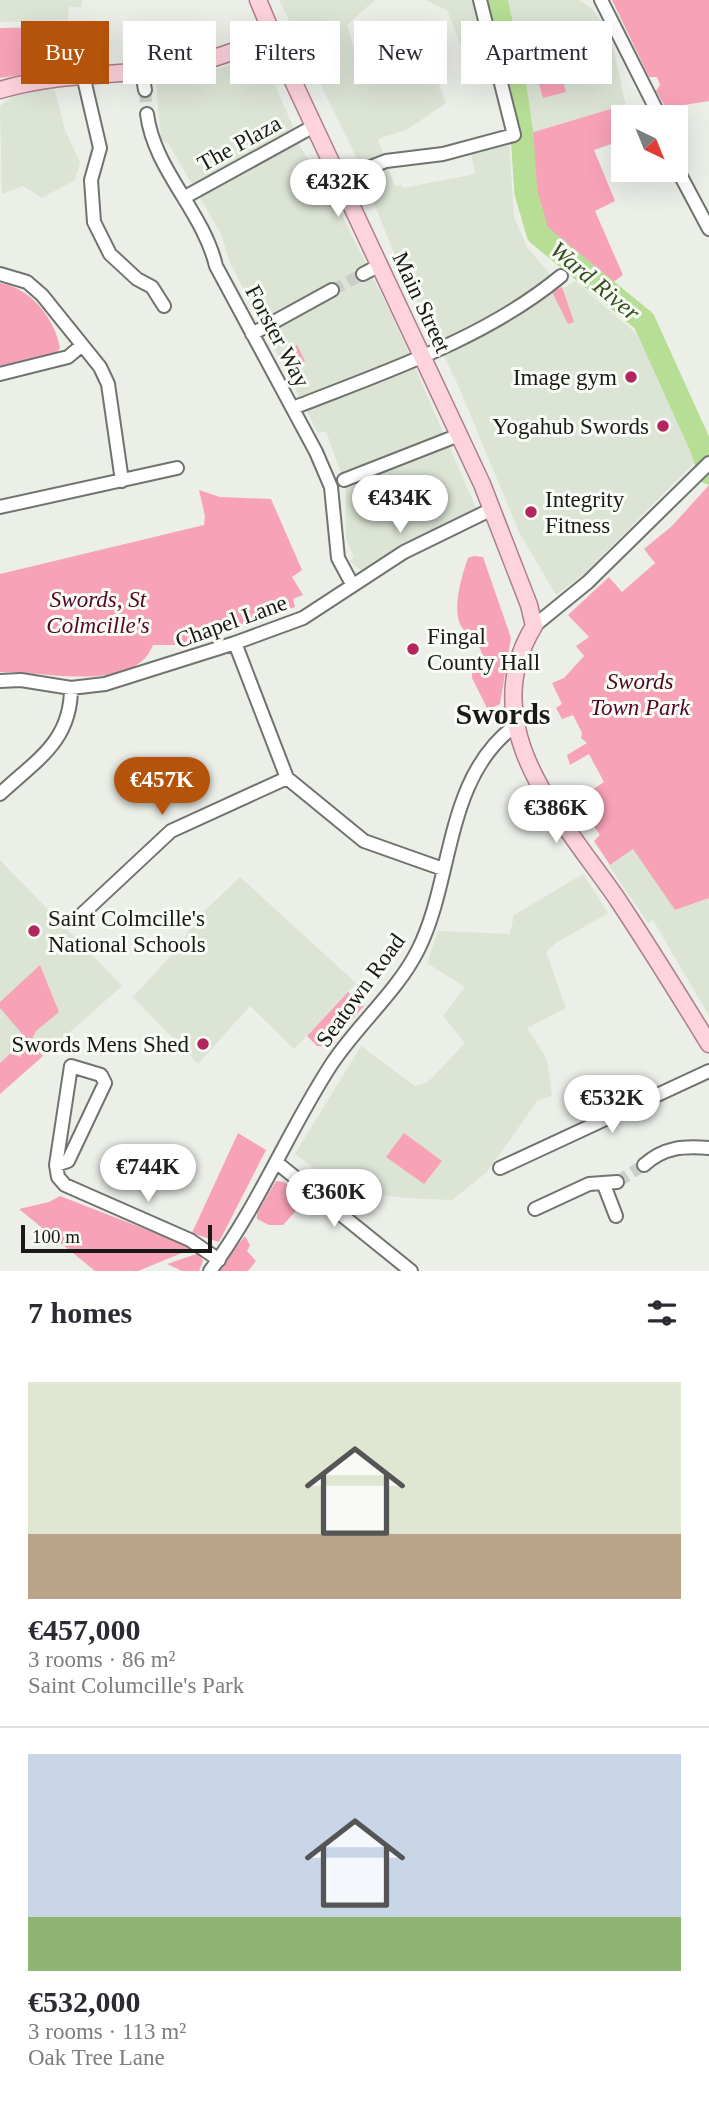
<!DOCTYPE html>
<meta charset="utf-8">
<style>
:root{--surface:#fff;--page:#f2f2f3;--text:#2b2b33;--muted:#7c7c81;--line:#e1e1e2;--accent:#b45309}
body{margin:0;font-family:Georgia,serif;background:var(--page);color:var(--text);height:100vh;display:flex;flex-direction:column;font-size:26px;white-space:nowrap}
*{box-sizing:border-box;margin:0}
p{font-size:23px;color:var(--muted)}
.icon{flex:none;width:38px;height:38px;fill:none;stroke:currentColor;stroke-width:2;stroke-linecap:round;stroke-linejoin:round}
.map{position:relative;height:1271px;overflow:hidden}
.drawer{display:flex;flex-direction:column;background:var(--surface);flex:1}
.drawer>*{flex:none}
.banner{position:absolute;left:21px;top:21px;width:668px;height:63px;display:flex;gap:14px}
.needle{width:46px;rotate:137deg}
.controls{position:absolute;left:611px;top:105px;display:grid;gap:14px}
.controls a{display:grid;place-items:center;width:77px;height:77px;border-radius:0px;background:var(--surface);box-shadow:0 7px 28px #0002;font-size:35px}
.scale{position:absolute;left:21px;bottom:18px;width:191px;box-sizing:border-box;padding-left:7px;border:4px solid #191a18;border-top:0;font-size:19px;line-height:24px;white-space:nowrap;color:#191a18;-webkit-text-stroke:5px #f8fcf5;paint-order:stroke}
.price{position:absolute;translate:-50% -60px;padding:0 16px;border-radius:24px;background:#fff;color:#222;font-size:23px;line-height:46px;filter:drop-shadow(0 2px 4px #0008)}
.price::after{content:'';position:absolute;left:50%;top:42px;width:21px;height:16px;margin-left:-10px;background:inherit;clip-path:polygon(0 0,100% 0,50% 100%)}
.price.selected{background:var(--accent);color:#fff}
ul{padding:0;list-style:none}
li{display:grid;align-content:center;gap:14px;height:371px;padding:0 28px}
li+li{border-top:2px solid var(--line)}
li span{display:grid;place-items:center;height:217px;border-radius:0px;color:#555}
li>.icon{margin-inline-start:auto}
span .icon{width:126px;height:126px;fill:#fffc;stroke-width:1}
li b{font-size:30px}
h2{display:flex;justify-content:space-between;align-items:center;height:84px;padding:0 28px;font-size:30px}
.chip{padding:0 24px;border-radius:0px;background:var(--surface);box-shadow:0 7px 28px #0002;font-size:24px;line-height:63px}
.chip.selected{background:var(--accent);color:#fff}
.map>svg:first-child{display:block}
.built{fill:#dce4d6}
.green{fill:#f8a2b8}
.lines{fill:none;stroke-linecap:round;stroke-linejoin:round}
.river{stroke:#b6de94;stroke-width:23}
.minor-tunnel{stroke:#cccfc9;stroke-width:12;stroke-dasharray:12 6;stroke-linecap:butt}
.minor-casing{stroke:#70746e;stroke-width:16}
.major-casing{stroke:#ac7f8a;stroke-width:19}
.minor{stroke:#fff;stroke-width:12}
.major{stroke:#fdd3dd;stroke-width:16}
.poi-dot{fill:#b3265d;stroke:#f8fcf5;stroke-width:2.5}
.labels{text-anchor:middle;stroke-width:6;stroke-linejoin:round;paint-order:stroke}
.street-label{font-size:23px;fill:#191a18;stroke:#f8fcf5}
.poi-label{font-size:23px;fill:#191a18;stroke:#f8fcf5;text-anchor:end}
.park-label{font-size:23px;font-style:italic;fill:#530526;stroke:#f8fcf5}
.water-label{font-size:24px;font-style:italic;fill:#344d1a;stroke:#f8fcf5}
.district-label{font-size:30px;font-weight:bold;fill:#191a18;stroke:#f8fcf5}
</style>
<div class="map">
<svg width="709" height="1271" viewBox="0 0 709 1271">
<rect width="100%" height="100%" fill="#ebefe8"/>
<path class="built" d="M 0,0 L 82,0 L 82,7 L 69,7 L 68,20 L 0,22 Z
M 279,0 L 375,0 L 347,25 L 358,65 L 387,50 L 396,69 L 408,64 L 419,80 L 437,79 L 446,103 L 408,129 L 378,139 L 395,186 L 401,185 L 403,188 L 475,174 L 470,149 L 509,141 L 514,217 L 527,247 L 563,289 L 575,281 L 637,334 L 699,458 L 586,572 L 556,595 L 519,532 L 458,385 L 397,261 L 353,150 Z
M 425,0 L 474,0 L 490,56 L 468,63 L 447,10 Z
M 499,0 L 579,0 L 590,7 L 600,19 L 612,43 L 626,106 L 527,134 Z
M 254,58 L 265,62 L 294,129 L 291,132 L 337,205 L 396,324 L 476,508 L 396,549 L 362,571 L 349,561 L 354,558 L 346,538 L 345,485 L 326,431 L 318,433 L 230,263 L 221,234 L 168,143 L 161,141 L 156,83 L 194,76 Z
M 47,89 L 55,91 L 65,130 L 80,162 L 75,180 L 42,198 L 23,186 L 2,194 L 0,106 L 12,97 Z
M 633,849 L 675,910 L 709,898 L 709,1016 L 653,920 L 648,923 L 609,866 Z
M 0,860 L 122,986 L 0,1094 Z
M 583,874 L 608,913 L 556,943 L 546,952 L 566,1008 L 527,1028 L 547,1059 L 552,1096 L 538,1100 L 487,1172 L 452,1200 L 405,1198 L 359,1192 L 335,1183 L 295,1154 L 361,1046 L 415,1086 L 428,1082 L 465,1043 L 443,1016 L 465,987 L 427,963 L 438,931 L 510,934 L 514,915 Z
M 240,877 L 356,983 L 294,1049 L 250,1006 L 198,1064 L 133,997 L 178,948 L 195,920 Z"/>
<path class="green" d="M 612,0 L 709,0 L 709,101 L 666,108 L 656,91 L 660,85 L 657,77 L 649,77 Z
M 75,27 L 79,66 L 0,78 L 0,28 Z
M 554,49 L 566,92 L 543,98 L 531,56 Z
M 611,109 L 615,122 L 611,124 L 617,142 L 594,150 L 615,201 L 595,211 L 623,275 L 608,286 C 589,271 565,257 550,238 C 528,210 530,167 527,134 Z
M 0,283 C 31,288 55,319 60,348 L 56,353 L 0,368 Z
M 562,287 L 574,322 L 568,324 L 552,292 Z
M 297,345 L 305,361 L 287,370 L 279,354 Z
M 709,485 L 709,898 L 675,910 L 633,849 L 610,865 L 594,841 L 600,835 L 593,825 L 585,831 L 569,805 L 604,782 L 589,754 L 570,765 L 567,755 L 587,743 L 581,738 L 582,733 L 573,715 L 562,719 L 556,708 L 562,704 L 552,683 L 564,678 L 584,656 L 576,646 L 589,637 L 568,615 L 609,577 L 622,592 L 655,563 L 644,549 L 672,526 Z
M 199,490 L 220,497 L 271,499 L 302,570 L 292,577 L 303,595 L 293,599 L 295,607 L 179,645 L 153,645 C 134,695 41,670 0,672 L 0,574 L 204,525 L 205,516 Z
M 474,556 L 483,557 L 511,638 L 500,704 L 488,710 L 472,678 L 472,665 L 482,655 C 479,640 472,640 463,629 C 450,613 462,575 468,558 Z
M 40,965 L 59,1012 L 36,1031 L 30,1043 L 43,1056 L 0,1094 L 0,1063 L 11,1053 L 20,1057 L 30,1043 L 0,1008 L 0,1002 Z
M 348,992 L 364,1006 L 327,1047 L 317,1046 L 307,1036 Z
M 238,1133 L 266,1150 L 219,1242 L 192,1233 Z
M 404,1133 L 442,1161 L 424,1184 L 386,1157 Z
M 276,1181 L 284,1182 L 306,1200 L 283,1225 L 269,1225 L 257,1219 L 257,1213 Z
M 60,1196 L 194,1248 L 138,1271 L 95,1271 L 19,1209 L 49,1202 Z
M 245,1236 L 250,1245 L 247,1251 L 256,1261 L 248,1271 L 218,1271 Z
M 199,1253 L 203,1261 L 199,1271 L 182,1271 L 167,1264 Z"/>
<g class="lines">
<path class="river" d="M 496,0 L 514,80 L 522,135 L 526,193 L 538,234 L 644,321 L 702,449 L 709,473"/>
<path class="minor-tunnel" d="M 145,90 L 147,114
M 332,290 L 363,274
M 617,1182 L 644,1165"/>
<g class="minor-casing">
<path id="minor" d="M 601,0 L 660,117
M 142,72 L 145,90
M 83,75 L 100,148 L 91,180 L 94,222 L 110,254 L 137,279 L 152,287 L 164,306
M 147,114 C 154,170 203,211 216,266 L 316,452 L 331,487 L 338,558 L 352,584
M 676,167 L 709,229
M 340,179 L 386,161 L 443,154 L 514,135 L 480,0
M 185,197 L 314,126
M 0,274 L 27,282 L 42,295 L 100,367 L 108,384 L 122,481
M 363,274 L 380,265
M 252,334 L 332,290
M 0,374 L 68,357 L 81,346
M 293,408 C 384,372 485,339 561,276
M 344,480 L 459,435
M 0,507 L 177,468
M 534,626 L 588,582 L 709,463
M 235,643 L 287,778 L 364,841 L 443,869
M 0,681 L 21,680 L 71,688 L 105,684 L 235,643 L 303,618 L 404,552 L 492,509
M 0,794 C 36,760 71,742 71,688
M 79,917 L 171,831 L 287,778
M 276,1162 L 411,1271
M 56,1165 L 68,1161 L 105,1083 L 101,1075 L 71,1066 L 56,1165 L 58,1177 L 65,1185 L 190,1240 L 219,1260
M 644,1165 C 664,1147 683,1146 709,1148
M 500,1168 L 709,1071
M 604,1185 L 616,1216
M 535,1209 L 589,1184 L 617,1182
M 210,1271 C 258,1207 288,1131 331,1065 C 357,1025 397,992 418,950 C 454,879 444,777 516,725"/>
</g>
<g class="major-casing">
<path id="major" d="M 258,0 L 285,64 L 482,484 L 529,605 L 534,626 C 472,727 563,820 618,900 C 649,947 679,995 709,1044
M 0,90 C 56,73 114,76 171,68 C 206,63 240,50 273,35"/>
</g>
<use href="#minor" class="minor"/>
<use href="#major" class="major"/>
</g>
<g class="poi-dot">
<circle cx="631" cy="377" r="7"/>
<circle cx="663" cy="426" r="7"/>
<circle cx="531" cy="512" r="7"/>
<circle cx="413" cy="649" r="7"/>
<circle cx="34" cy="931" r="7"/>
<circle cx="203" cy="1044" r="7"/>
</g>
<g class="labels">
<g class="street-label">
<text transform="translate(239 143) rotate(-29)" y="8">The Plaza</text>
<text transform="translate(422 302) rotate(65)" y="8">Main Street</text>
<text transform="translate(278 336) rotate(62)" y="8">Forster Way</text>
<text transform="translate(231 621) rotate(-20)" y="8">Chapel Lane</text>
<text transform="translate(360 990) rotate(-54)" y="8">Seatown Road</text>
</g>
<g class="poi-label">
<text x="617" y="385">Image gym</text>
<text x="649" y="434">Yogahub Swords</text>
<text x="545" y="507" text-anchor="start">Integrity<tspan x="545" dy="26">Fitness</tspan></text>
<text x="427" y="644" text-anchor="start">Fingal<tspan x="427" dy="26">County Hall</tspan></text>
<text x="48" y="926" text-anchor="start">Saint Colmcille's<tspan x="48" dy="26">National Schools</tspan></text>
<text x="189" y="1052">Swords Mens Shed</text>
</g>
<g class="park-label">
<text x="98" y="607">Swords, St<tspan x="98" dy="26">Colmcille's</tspan></text>
<text x="640" y="689">Swords<tspan x="640" dy="26">Town Park</tspan></text>
</g>
<g class="water-label">
<text transform="translate(595 281) rotate(40)" y="8">Ward River</text>
</g>
<g class="district-label">
<text x="503" y="724">Swords</text>
</g>
</g>
</svg>
<div class="controls">
<a><svg class="needle" viewBox="-14 -14 28 28"><path d="M0-13l5 13h-10z" fill="#e53935"/><path d="M0 13l5-13h-10z" fill="#7c7c81"/></svg></a>
</div>
<div class="scale">100 m</div>
<b class="price" style="left:338px;top:219px">€432K</b>
<b class="price" style="left:400px;top:535px">€434K</b>
<b class="price selected" style="left:162px;top:817px">€457K</b>
<b class="price" style="left:556px;top:845px">€386K</b>
<b class="price" style="left:612px;top:1135px">€532K</b>
<b class="price" style="left:148px;top:1204px">€744K</b>
<b class="price" style="left:334px;top:1229px">€360K</b>
<div class="banner">
<a class="chip selected">Buy</a>
<a class="chip">Rent</a>
<a class="chip">Filters</a>
<a class="chip">New</a>
<a class="chip">Apartment</a>
</div>
</div>
<section class="drawer">
<h2>7 homes<svg class="icon" aria-label="filters" viewBox="0 0 24 24"><path d="M4 7h16M4 17h16"/><circle cx="9" cy="7" r="2"/><circle cx="15" cy="17" r="2"/></svg></h2>
<ul>
<li><span style="background:linear-gradient(#dfe7d0 70%,#b9a48a 0)"><svg class="icon" aria-label="home" viewBox="0 0 24 24"><path d="M3 11l9-7 9 7M6 9v11h12V9"/></svg></span><div><b>€457,000</b><p>3 rooms · 86 m²</p><p>Saint Columcille's Park</p></div></li>
<li><span style="background:linear-gradient(#c9d6e8 75%,#8fb573 0)"><svg class="icon" aria-label="home" viewBox="0 0 24 24"><path d="M3 11l9-7 9 7M6 9v11h12V9"/></svg></span><div><b>€532,000</b><p>3 rooms · 113 m²</p><p>Oak Tree Lane</p></div></li>
</ul>
</section>
